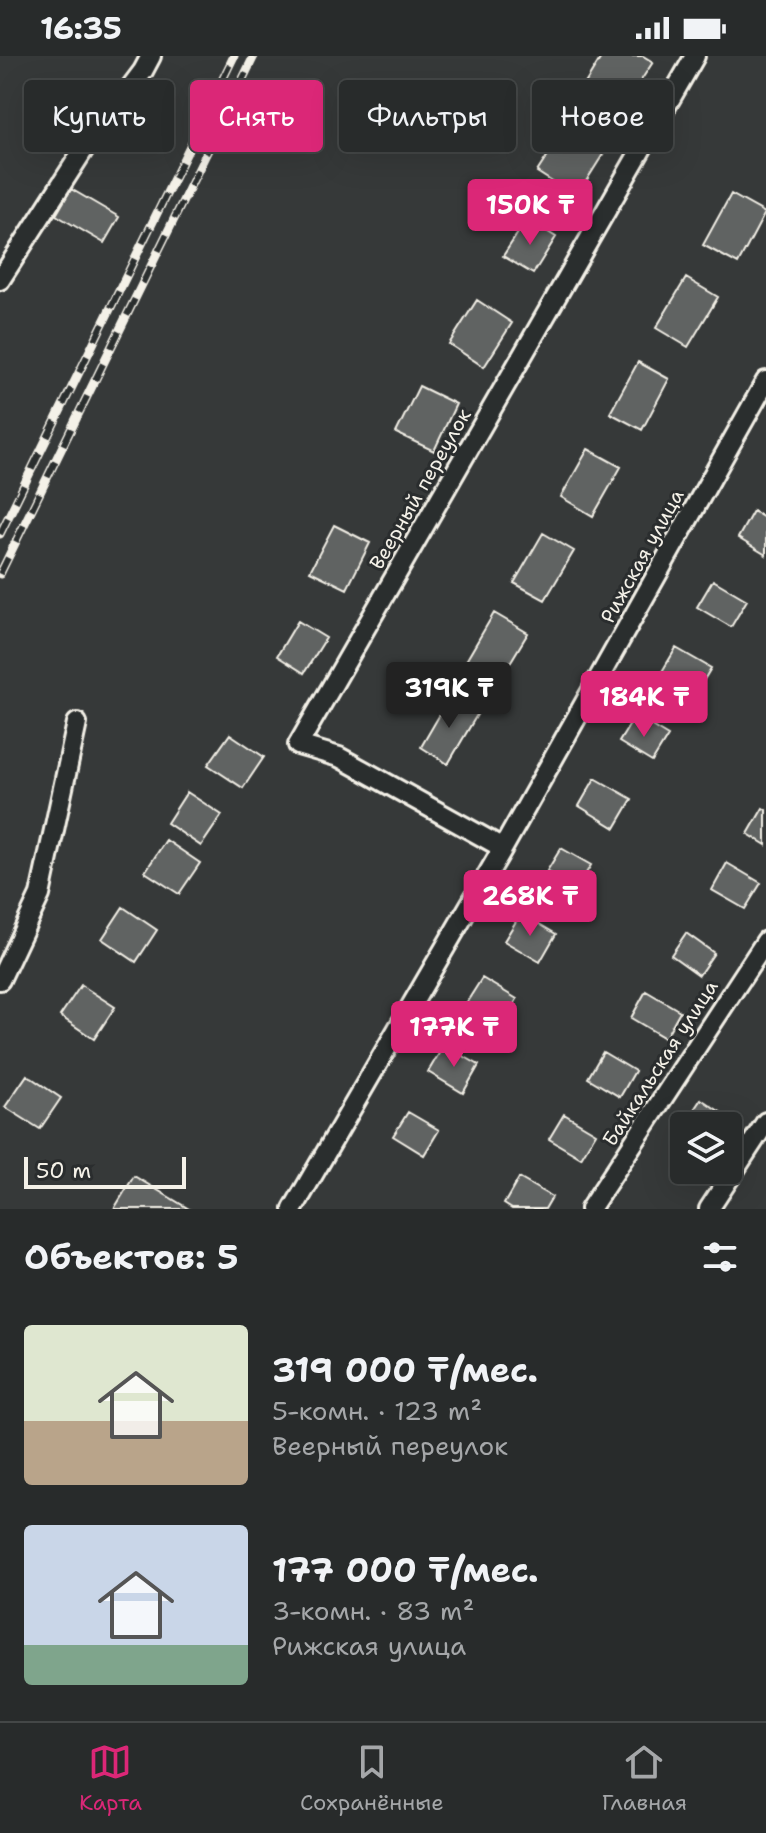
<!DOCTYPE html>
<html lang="ru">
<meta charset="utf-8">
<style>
:root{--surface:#282b2b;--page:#343737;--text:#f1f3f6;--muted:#a5a7a9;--line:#444747;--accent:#db2777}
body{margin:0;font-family:"Shantell Sans",sans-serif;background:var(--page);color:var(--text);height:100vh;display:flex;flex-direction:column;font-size:30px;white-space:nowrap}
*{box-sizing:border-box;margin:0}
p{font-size:26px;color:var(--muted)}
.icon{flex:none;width:44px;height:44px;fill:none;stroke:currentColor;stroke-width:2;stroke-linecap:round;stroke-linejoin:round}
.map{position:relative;height:1153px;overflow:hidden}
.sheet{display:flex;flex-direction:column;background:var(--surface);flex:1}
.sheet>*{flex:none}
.banner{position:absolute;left:24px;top:24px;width:718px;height:72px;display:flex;gap:16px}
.controls{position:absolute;left:670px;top:1056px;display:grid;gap:16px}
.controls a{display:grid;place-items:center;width:72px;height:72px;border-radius:8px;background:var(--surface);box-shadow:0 8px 32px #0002,0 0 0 2px var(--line);font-size:40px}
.scale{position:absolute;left:24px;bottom:20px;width:162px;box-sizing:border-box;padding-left:8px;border:4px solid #f4f1e8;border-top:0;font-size:22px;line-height:28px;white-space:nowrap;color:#f4f1e8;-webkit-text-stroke:6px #2a2d2e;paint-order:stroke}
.price{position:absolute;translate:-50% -68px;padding:0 18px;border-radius:8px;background:var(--accent);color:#fff;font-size:26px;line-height:52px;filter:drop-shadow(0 2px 4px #0008)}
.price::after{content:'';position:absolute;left:50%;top:48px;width:24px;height:18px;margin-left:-12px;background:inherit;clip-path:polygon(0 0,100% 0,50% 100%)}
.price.active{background:#222;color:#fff}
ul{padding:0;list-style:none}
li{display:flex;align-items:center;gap:24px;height:200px;padding:0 24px}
li span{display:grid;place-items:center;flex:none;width:224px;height:160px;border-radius:8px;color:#555}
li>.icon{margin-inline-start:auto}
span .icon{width:96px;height:96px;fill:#fffc;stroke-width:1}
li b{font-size:34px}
h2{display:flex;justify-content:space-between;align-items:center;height:96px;padding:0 24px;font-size:34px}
.chip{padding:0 28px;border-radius:8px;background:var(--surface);box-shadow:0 8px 32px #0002,0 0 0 2px var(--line);font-size:28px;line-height:72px}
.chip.active{background:var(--accent);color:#fff}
.status{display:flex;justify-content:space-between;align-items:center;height:56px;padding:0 40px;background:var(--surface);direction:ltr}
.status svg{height:22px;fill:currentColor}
.menu{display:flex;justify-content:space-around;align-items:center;height:112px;border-top:2px solid var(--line);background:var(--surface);font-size:22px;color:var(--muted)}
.menu a{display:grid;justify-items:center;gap:4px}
.menu .active{color:var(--accent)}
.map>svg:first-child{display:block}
.building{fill:#616362;stroke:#f4f1e8;stroke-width:2}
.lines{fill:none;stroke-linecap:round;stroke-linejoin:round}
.minor-casing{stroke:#f4f1e8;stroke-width:24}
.minor{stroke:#2a2d2e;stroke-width:18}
.rail-casing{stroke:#f4f1e8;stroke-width:9}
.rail{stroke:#2a2d2e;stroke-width:6;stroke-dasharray:18;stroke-linecap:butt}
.labels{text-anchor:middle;stroke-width:6;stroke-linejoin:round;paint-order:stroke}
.street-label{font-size:20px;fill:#f4f1e8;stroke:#2a2d2e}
</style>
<div class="status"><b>16:35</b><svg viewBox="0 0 49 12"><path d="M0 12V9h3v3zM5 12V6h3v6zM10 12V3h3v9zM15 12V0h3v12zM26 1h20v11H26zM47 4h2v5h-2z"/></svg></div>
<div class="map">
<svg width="766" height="1153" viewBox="0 0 766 1153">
<rect width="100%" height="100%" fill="#363939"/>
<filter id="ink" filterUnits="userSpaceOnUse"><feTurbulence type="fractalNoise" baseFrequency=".0125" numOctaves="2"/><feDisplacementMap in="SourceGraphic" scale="16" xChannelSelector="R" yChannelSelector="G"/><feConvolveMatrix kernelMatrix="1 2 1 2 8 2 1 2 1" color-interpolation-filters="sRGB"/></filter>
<g filter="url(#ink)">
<path class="building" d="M 602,0 L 643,0 L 653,6 L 621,55 L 583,31 Z
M 569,67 L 607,92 L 576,141 L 537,116 Z
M 71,133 L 119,161 L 104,187 L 56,159 Z
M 731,138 L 765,157 L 738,208 L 703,189 Z
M 527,163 L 556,181 L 533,218 L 503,200 Z
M 686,222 L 718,241 L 688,291 L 656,272 Z
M 477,244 L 512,267 L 484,311 L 449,288 Z
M 638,306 L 669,323 L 642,374 L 610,357 Z
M 419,330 L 456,348 L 434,395 L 396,377 Z
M 588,393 L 621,411 L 593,460 L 561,441 Z
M 753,455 L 766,463 L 766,499 L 738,482 Z
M 334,469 L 370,487 L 347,533 L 310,515 Z
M 543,477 L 574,495 L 545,544 L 514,527 Z
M 713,524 L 747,544 L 731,571 L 697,551 Z
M 494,557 L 528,577 L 499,625 L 466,605 Z
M 298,565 L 326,582 L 304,617 L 277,600 Z
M 676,592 L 711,612 L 695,639 L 660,619 Z
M 450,641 L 478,657 L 448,708 L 421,691 Z
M 635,660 L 668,680 L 652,706 L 619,686 Z
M 230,678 L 264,701 L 243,732 L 208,709 Z
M 595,722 L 632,743 L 615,772 L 579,750 Z
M 187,736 L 222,759 L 201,790 L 167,767 Z
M 763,752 L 766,754 L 766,789 L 748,778 Z
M 166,784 L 200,807 L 179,838 L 145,816 Z
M 561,792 L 591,809 L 577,832 L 547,815 Z
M 727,807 L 761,827 L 745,853 L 712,834 Z
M 123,851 L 157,874 L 136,906 L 102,883 Z
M 521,857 L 556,878 L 540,906 L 504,885 Z
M 686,877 L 714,897 L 699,919 L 671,899 Z
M 482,922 L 517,943 L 501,971 L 465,949 Z
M 81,929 L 115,951 L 94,983 L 60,960 Z
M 646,935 L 680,955 L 665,982 L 631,962 Z
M 444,989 L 479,1009 L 463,1037 L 428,1016 Z
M 603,996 L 635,1015 L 620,1041 L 588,1022 Z
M 27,1019 L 61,1042 L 40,1073 L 5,1051 Z
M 701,1043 L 731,1063 L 727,1070 L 684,1070 L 684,1087 L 676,1081 Z
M 408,1056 L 439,1074 L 424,1099 L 393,1080 Z
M 564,1058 L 596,1077 L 581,1102 L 549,1083 Z
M 134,1120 L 189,1153 L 114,1153 Z
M 519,1122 L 552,1141 L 545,1153 L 512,1153 L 504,1148 Z"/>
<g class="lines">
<g class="minor-casing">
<path id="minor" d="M 0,224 L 84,93 L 143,15 L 151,0
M 503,792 L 339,701 L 298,689 L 695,0
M 0,924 L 40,839 L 77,667
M 293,1153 L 503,792 L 766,325
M 590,1153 L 766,885
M 709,1153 L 766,1066"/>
</g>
<use href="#minor" class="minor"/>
<g class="rail-casing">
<path id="rail" d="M 0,478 L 234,0
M 0,518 L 254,0"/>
</g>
<use href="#rail" class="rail"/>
</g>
</g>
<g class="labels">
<g class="street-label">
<text transform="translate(420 433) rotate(-60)" y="7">Веерный переулок</text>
<text transform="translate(642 500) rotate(-61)" y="7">Рижская улица</text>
<text transform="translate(660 1007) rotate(-57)" y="7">Байкальская улица</text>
</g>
</g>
</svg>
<div class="controls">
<a><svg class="icon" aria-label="layers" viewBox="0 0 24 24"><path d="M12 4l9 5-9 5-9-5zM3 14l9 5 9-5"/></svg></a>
</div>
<div class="scale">50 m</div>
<b class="price" style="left:530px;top:191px">150K ₸</b>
<b class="price active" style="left:449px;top:674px">319K ₸</b>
<b class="price" style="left:644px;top:683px">184K ₸</b>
<b class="price" style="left:530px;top:882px">268K ₸</b>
<b class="price" style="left:454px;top:1013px">177K ₸</b>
<div class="banner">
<a class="chip">Купить</a>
<a class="chip active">Снять</a>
<a class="chip">Фильтры</a>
<a class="chip">Новое</a>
</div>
</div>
<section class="sheet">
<h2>Объектов: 5<svg class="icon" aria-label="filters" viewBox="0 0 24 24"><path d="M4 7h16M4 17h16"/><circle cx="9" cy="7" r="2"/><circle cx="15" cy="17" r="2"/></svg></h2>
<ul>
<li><span style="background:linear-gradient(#dfe7d0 60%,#b9a48a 0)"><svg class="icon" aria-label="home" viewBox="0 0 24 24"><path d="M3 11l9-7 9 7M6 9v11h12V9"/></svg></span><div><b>319 000 ₸/мес.</b><p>5-комн. · 123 m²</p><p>Веерный переулок</p></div></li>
<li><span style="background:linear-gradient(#c9d6e8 75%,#7fa58c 0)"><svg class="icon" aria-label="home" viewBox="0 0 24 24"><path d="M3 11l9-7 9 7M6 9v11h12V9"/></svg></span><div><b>177 000 ₸/мес.</b><p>3-комн. · 83 m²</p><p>Рижская улица</p></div></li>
</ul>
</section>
<nav class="menu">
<a class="active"><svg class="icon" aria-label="map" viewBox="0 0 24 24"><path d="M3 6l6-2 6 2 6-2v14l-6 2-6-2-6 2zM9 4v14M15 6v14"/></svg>Карта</a>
<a><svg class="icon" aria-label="saved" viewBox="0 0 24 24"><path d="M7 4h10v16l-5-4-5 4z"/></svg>Сохранённые</a>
<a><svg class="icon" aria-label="home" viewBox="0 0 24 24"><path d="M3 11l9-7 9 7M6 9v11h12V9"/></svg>Главная</a>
</nav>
